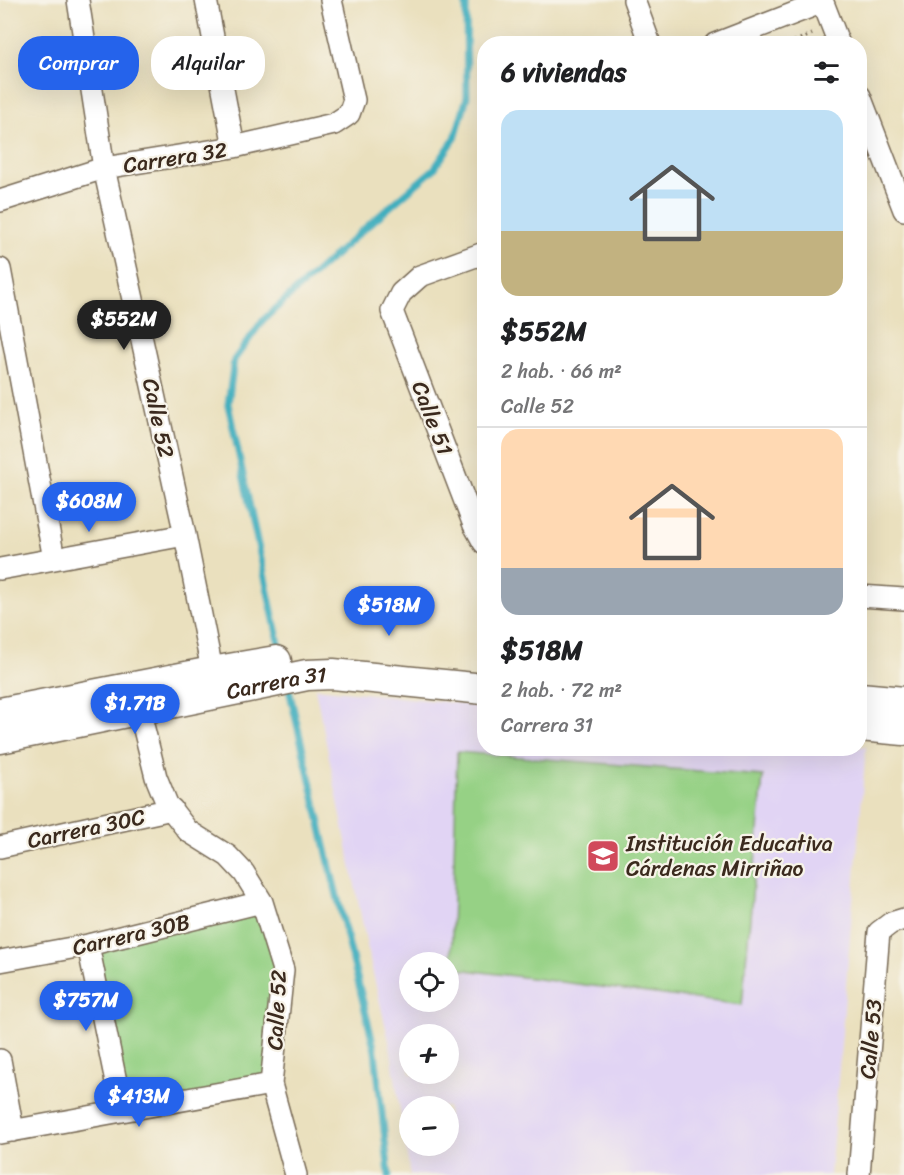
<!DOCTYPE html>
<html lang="es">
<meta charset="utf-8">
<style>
:root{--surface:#fff;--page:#f2f2f2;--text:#202124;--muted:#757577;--line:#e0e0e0;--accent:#2563eb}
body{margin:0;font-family:Sriracha,sans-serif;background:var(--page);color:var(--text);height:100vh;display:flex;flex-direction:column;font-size:22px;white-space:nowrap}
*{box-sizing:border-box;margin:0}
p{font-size:20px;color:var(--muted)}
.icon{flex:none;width:33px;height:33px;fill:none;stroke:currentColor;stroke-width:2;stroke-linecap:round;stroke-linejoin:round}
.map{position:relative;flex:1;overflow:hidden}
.details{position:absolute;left:477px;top:36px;width:390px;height:720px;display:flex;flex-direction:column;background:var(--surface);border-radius:24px;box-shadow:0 6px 24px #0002}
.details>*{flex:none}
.top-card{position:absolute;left:18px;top:36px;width:369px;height:54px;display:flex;gap:12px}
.buttons{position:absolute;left:399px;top:952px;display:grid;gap:12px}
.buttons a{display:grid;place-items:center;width:60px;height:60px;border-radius:50%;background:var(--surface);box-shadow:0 6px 24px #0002;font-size:30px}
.price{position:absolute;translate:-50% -51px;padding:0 14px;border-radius:21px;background:var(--accent);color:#fff;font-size:20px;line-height:39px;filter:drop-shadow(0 2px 3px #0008)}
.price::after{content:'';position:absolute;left:50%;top:36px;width:18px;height:14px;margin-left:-9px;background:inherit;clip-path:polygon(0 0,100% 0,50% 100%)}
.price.selected{background:#222;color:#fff}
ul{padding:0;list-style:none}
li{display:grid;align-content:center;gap:12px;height:318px;padding:0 24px}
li+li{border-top:2px solid var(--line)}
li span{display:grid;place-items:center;height:186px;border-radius:18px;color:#555}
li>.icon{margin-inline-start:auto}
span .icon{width:108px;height:108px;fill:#fffc;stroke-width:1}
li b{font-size:26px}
h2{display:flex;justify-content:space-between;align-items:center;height:72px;padding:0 24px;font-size:26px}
.pill{padding:0 21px;border-radius:24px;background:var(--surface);box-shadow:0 6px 24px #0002;font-size:21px;line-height:54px}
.pill.selected{background:var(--accent);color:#fff}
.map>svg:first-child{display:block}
.built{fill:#e1d4f4;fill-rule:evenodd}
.green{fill:#96d185;stroke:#687e52;stroke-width:1.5}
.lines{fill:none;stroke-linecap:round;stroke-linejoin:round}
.stream{stroke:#40aebe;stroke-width:7}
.street-casing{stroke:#786a56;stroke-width:24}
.secondary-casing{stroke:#786a56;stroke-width:33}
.path{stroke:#786a56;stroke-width:4;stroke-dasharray:1.5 4.5;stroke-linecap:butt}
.street{stroke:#fff;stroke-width:21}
.secondary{stroke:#fff;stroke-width:30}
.labels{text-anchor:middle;stroke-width:4.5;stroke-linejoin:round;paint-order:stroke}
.street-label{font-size:22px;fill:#3b2a1e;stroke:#f7f3e8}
.poi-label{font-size:22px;fill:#3b2a1e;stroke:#f7f3e8;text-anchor:start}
</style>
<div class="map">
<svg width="904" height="1175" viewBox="0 0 904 1175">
<rect width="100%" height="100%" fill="#f7f3e8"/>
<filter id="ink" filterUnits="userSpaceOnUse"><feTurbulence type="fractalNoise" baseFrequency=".0167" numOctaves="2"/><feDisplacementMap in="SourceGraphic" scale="12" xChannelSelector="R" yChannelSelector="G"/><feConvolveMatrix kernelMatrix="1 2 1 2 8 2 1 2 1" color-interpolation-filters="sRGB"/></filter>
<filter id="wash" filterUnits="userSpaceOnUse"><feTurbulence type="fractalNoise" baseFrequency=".008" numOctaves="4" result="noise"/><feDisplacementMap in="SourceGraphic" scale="24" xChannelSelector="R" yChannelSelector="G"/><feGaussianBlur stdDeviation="1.35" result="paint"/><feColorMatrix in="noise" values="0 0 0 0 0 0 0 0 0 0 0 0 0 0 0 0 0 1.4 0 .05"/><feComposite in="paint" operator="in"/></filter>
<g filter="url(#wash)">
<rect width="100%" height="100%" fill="#eae0be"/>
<path class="built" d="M 315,688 L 484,706 L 484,748 L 860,748 L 860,746 L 866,747 L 830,1175 L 410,1175 L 390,1045 L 371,965 ZM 410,963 L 448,963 L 448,1002 L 410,1002 ZM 410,1035 L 448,1035 L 448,1074 L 410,1074 ZM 410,1107 L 448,1107 L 448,1146 L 410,1146 Z"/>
<path class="green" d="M 457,752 L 763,776 L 742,1005 L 451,968 Z
M 262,902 L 283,970 L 271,1084 L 122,1111 L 90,945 Z"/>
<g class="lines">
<path class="stream" d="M 281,653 L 228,404 L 234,360 L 263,320 L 364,229 L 434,169 L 455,138 L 467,97 L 466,0
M 288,685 L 330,867 L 375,1051 L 389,1175"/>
</g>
</g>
<g filter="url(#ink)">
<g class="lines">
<g class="street-casing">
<path id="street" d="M 78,0 L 104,168 L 185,535 L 215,685
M 206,0 L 234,147
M 634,0 L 650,44
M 822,0 L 839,44
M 715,44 L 823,2
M 860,96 L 904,210
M 0,201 L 104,168 L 234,147 L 334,124 L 349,114 L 354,100 L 331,0
M 484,253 L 420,276 L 401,293 L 392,311 L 474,525 L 484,543
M 0,269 L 54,559
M 0,569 L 185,535
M 860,596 L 904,599
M 139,709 L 156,777 L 167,804 L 188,831 L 228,856 L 244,873 L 262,902 L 283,970 L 271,1084 L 296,1175
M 0,847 L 172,809
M 88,945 L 122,1111
M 0,961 L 88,945 L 262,902
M 0,1060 L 13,1131
M 0,1133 L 271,1084
M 859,1175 L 879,932 L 891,923 L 904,919"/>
</g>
<g class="secondary-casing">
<g id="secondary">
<path d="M 860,698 L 904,702"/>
<path d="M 0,713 L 212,672 L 276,661"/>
<path d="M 860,726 L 904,730"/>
<path id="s1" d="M 0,738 L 307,675 L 333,674 L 484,689"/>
</g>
</g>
<path class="path" d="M 789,44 L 812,34"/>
<use href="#street" class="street"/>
<use href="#secondary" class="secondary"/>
</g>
</g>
<defs>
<g id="school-square" transform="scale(1.725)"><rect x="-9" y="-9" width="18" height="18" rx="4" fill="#d1495b" stroke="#f7f3e8"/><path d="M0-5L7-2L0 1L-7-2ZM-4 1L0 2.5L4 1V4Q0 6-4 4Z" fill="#fff"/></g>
</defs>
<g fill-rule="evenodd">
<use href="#school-square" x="603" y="856"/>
</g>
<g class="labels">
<g class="street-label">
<text transform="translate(175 157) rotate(-9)" y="8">Carrera 32</text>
<text transform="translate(159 418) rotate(78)" y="8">Calle 52</text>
<text transform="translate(433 418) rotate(69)" y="8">Calle 51</text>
<text dy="8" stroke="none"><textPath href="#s1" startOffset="282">Carrera 31</textPath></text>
<text transform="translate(86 828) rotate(-12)" y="8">Carrera 30C</text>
<text transform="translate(131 934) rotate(-13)" y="8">Carrera 30B</text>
<text transform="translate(276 1010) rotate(-87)" y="8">Calle 52</text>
<text transform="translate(870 1039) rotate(-85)" y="8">Calle 53</text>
</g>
<g class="poi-label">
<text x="626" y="851">Institución Educativa<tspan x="626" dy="25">Cárdenas Mirriñao</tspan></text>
</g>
</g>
</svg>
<div class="buttons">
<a><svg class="icon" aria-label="locate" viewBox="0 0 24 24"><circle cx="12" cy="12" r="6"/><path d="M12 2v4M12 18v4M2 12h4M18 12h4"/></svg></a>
<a>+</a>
<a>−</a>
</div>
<b class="price selected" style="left:124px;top:351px">$552M</b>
<b class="price" style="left:89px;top:533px">$608M</b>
<b class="price" style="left:389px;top:637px">$518M</b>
<b class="price" style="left:135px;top:735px">$1.71B</b>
<b class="price" style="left:86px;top:1032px">$757M</b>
<b class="price" style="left:139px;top:1128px">$413M</b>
<div class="top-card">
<a class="pill selected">Comprar</a>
<a class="pill">Alquilar</a>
</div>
<section class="details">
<h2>6 viviendas<svg class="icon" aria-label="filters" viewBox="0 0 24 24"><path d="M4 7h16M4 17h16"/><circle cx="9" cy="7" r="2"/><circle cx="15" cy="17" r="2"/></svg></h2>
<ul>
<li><span style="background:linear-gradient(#bfe0f5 65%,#c2b280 0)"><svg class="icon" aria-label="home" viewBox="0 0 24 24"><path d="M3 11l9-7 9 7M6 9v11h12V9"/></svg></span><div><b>$552M</b><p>2 hab. · 66 m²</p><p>Calle 52</p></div></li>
<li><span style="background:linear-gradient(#ffd9b3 75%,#9aa5b1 0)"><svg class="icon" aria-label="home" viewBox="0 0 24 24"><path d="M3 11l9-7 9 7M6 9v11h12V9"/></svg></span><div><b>$518M</b><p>2 hab. · 72 m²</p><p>Carrera 31</p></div></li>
</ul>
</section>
</div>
